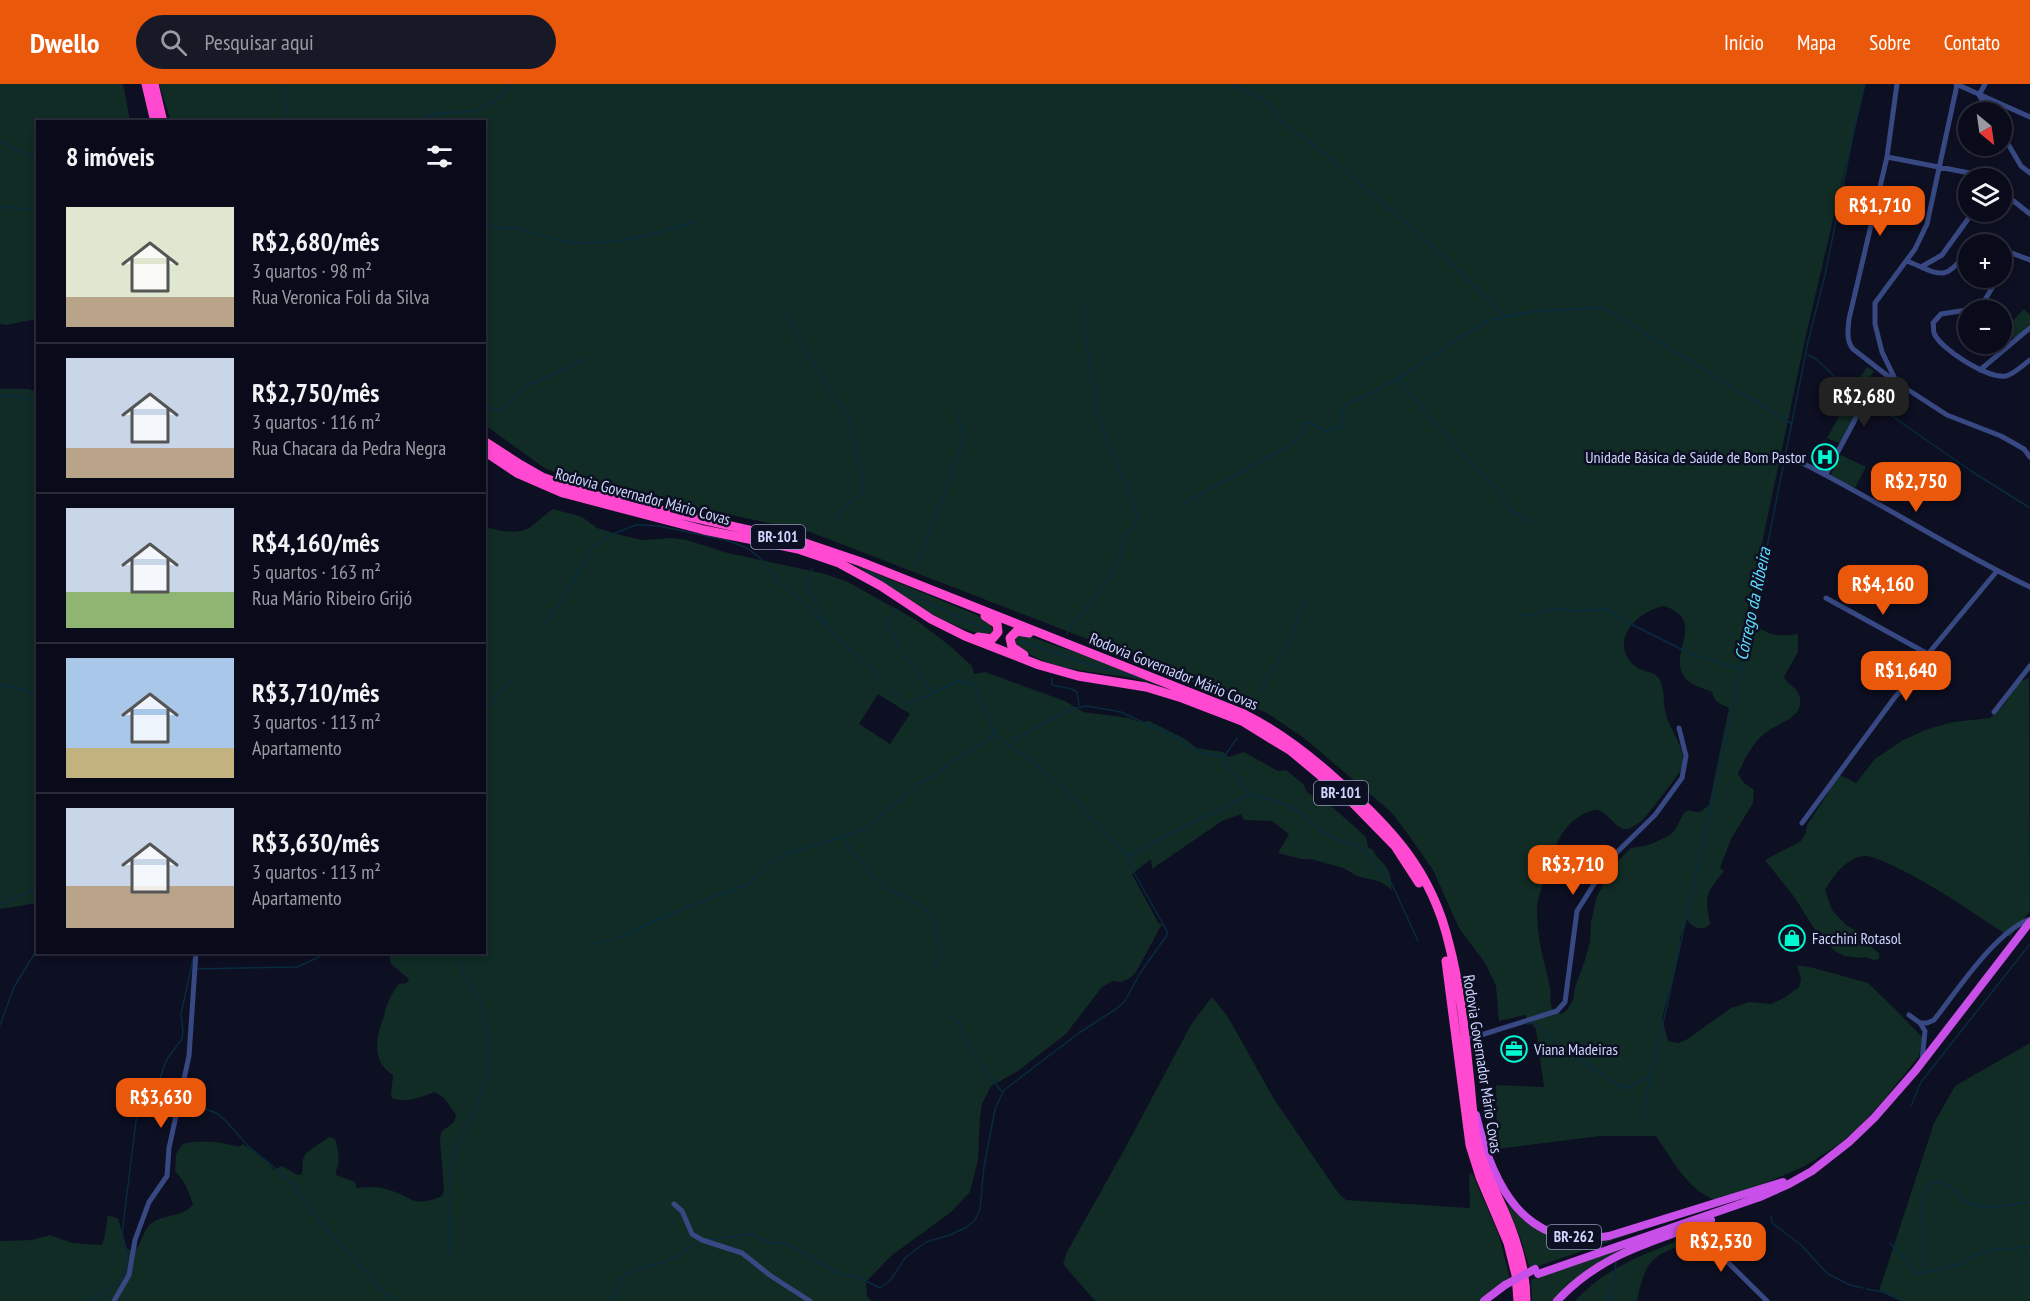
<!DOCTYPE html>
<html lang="pt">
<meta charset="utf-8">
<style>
:root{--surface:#0a0b1a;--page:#181927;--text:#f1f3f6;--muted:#999ba2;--line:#2a2b39;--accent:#ea580c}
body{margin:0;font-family:"PT Sans Narrow",sans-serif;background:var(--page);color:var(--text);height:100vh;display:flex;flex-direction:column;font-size:22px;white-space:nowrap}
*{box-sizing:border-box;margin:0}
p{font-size:20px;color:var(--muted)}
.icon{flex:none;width:33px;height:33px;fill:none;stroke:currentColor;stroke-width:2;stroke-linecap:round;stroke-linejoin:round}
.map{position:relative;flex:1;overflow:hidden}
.details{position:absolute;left:36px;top:36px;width:450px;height:834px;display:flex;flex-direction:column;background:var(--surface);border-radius:0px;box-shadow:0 3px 9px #0003,0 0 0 2px var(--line)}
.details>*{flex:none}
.needle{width:39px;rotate:151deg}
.tools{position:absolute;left:1958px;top:18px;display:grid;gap:12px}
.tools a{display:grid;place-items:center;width:54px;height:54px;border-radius:50%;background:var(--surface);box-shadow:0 3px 9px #0003,0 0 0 2px var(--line);font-size:30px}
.price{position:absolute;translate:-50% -51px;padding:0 14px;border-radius:12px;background:var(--accent);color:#fff;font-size:20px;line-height:39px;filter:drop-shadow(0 2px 3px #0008)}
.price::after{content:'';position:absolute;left:50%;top:36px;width:18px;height:14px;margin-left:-9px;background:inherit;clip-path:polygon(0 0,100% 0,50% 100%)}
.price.active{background:#222;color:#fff}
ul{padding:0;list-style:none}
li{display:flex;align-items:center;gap:18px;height:150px;padding:0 30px}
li+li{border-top:2px solid var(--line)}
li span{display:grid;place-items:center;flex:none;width:168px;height:120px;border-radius:0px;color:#555}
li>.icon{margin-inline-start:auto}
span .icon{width:72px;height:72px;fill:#fffc;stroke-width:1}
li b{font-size:26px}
h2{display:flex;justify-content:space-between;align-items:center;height:72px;padding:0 30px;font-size:26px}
header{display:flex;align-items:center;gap:36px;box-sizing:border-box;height:84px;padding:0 30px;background:var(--accent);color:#fff}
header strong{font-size:28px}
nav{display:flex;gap:33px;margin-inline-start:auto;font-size:21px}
.search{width:420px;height:54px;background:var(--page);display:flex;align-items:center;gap:15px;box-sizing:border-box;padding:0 21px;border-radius:33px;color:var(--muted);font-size:22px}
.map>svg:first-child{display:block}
.green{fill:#102c24;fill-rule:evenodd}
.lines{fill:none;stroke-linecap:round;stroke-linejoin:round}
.stream{stroke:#092b40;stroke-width:1.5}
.minor{stroke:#374882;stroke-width:5}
.trunk{stroke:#c84fe8;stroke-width:8}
.motorway{stroke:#ff49d1;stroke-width:9}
.trunk-bridge{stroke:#c84fe8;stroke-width:8}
.labels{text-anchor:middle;stroke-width:5;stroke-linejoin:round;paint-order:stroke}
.shield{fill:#0d0f22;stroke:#949abd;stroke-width:1.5}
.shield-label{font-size:15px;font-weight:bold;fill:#ced6ff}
.poi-label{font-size:16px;fill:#ced6ff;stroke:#0d0f22;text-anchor:start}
.street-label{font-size:16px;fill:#ced6ff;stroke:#0d0f22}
.water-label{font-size:18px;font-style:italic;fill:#5cdfff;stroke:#0d0f22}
</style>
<header>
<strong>Dwello</strong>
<div class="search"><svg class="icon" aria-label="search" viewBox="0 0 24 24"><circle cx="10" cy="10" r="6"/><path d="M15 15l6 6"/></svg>Pesquisar aqui</div>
<nav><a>Início</a><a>Mapa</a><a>Sobre</a><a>Contato</a></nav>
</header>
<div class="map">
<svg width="2030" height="1217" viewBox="0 0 2030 1217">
<rect width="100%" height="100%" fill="#0d0f22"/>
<path class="green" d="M 0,0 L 122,0 L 124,4 L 130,37 L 38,38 L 38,177 L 36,198 L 37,235 L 6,241 L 0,240 Z
M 159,0 L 1865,0 L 1806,251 L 1746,535 C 1766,549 1773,554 1798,550 L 1798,568 L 1784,593 C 1787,600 1797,603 1799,611 C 1807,634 1776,639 1764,650 C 1752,660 1744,676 1738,690 L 1744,699 L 1754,706 L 1753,719 L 1731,755 L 1720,784 L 1724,787 C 1705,811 1705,811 1710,840 C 1702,849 1693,843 1687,836 L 1680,854 L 1680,865 L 1662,935 L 1668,957 L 1678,959 L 1686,956 L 1731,924 L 1749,918 L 1771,920 L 1784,914 L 1799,903 L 1801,895 L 1797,881 L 1814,884 L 1868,899 L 1896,926 L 1923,954 L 1919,972 L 1883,1017 L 1856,1046 L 1838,1061 L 1805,1082 L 1761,1101 L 1718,1117 C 1688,1107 1673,1077 1656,1052 L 1600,1052 L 1497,1065 L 1496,1001 L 1544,1003 L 1536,945 L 1525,931 L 1499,937 L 1496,902 L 1485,879 L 1459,844 L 1433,786 L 1410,753 L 1391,728 L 1304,654 L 1267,629 L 1126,570 L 810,448 L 570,396 L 543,383 L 485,341 L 484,38 L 171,37 ZM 1664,522 C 1707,536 1669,567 1683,591 C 1690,602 1701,603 1712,608 C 1714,618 1720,620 1729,624 L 1709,721 C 1701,728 1699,730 1689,726 L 1684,729 L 1674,747 L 1670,751 L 1649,761 L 1631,764 L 1614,781 L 1597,812 L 1591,838 L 1590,858 L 1585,876 L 1575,903 L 1573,916 L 1567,926 L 1561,930 C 1547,927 1552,916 1550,905 C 1549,897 1547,890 1545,882 C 1540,863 1537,844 1537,824 C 1537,816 1541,806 1544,798 C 1552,771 1557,745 1583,730 C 1587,728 1592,726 1596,726 C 1609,727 1617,750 1630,744 C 1633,743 1639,739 1642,737 C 1647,732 1681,688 1683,682 C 1686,664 1671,648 1666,631 C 1663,620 1665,606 1660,596 C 1656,587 1643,588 1636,583 C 1607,559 1636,527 1664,522 Z
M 2024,225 L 2030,231 L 2030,240 L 2014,255 L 2005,245 Z
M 1867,283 L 1874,287 L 1860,308 L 1853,303 Z
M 0,305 L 29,305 L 37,308 L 38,819 L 0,825 Z
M 1850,312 L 1865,320 L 1857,327 L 1840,360 L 1827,354 Z
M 1841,371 L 1866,383 L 1855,404 L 1830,392 Z
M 553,425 L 582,433 L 597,444 L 620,451 L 643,456 L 672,454 L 687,456 L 724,468 L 825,490 L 846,497 L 916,536 L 949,561 L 972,582 L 974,590 L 985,588 L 1065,617 L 1083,628 L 1129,634 L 1139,638 L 1149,637 L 1183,654 L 1197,664 L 1223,668 L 1229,673 L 1244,668 L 1278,687 L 1286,686 L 1303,700 L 1308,709 L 1329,720 L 1366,753 L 1368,763 L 1373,766 C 1376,773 1381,776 1386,782 C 1391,789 1391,797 1392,806 L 1381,798 L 1357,792 L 1343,784 L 1311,775 L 1301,775 L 1278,769 L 1289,750 L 1272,737 L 1244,736 L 1241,730 L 1222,737 L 1152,785 L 1151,775 L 1132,790 L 1159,840 L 1162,840 L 1136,888 L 1130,894 L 1121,898 L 1112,897 L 1102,903 L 1066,950 L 1018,987 L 991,1002 L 982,1020 L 980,1034 L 978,1076 L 970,1108 L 951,1128 L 891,1172 L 866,1198 L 867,1212 L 871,1217 L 0,1217 L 0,1157 L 32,1156 L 50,1151 L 72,1159 L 102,1161 C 105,1156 107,1137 108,1130 L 109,1132 L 118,1134 L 127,1165 L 130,1166 L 138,1163 C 142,1155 145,1143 153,1138 C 166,1130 182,1133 193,1121 C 189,1108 185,1097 175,1087 L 176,1070 L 183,1060 C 196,1057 209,1057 222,1059 C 229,1060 234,1063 241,1062 L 243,1060 L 269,1079 L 274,1086 L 282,1082 L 298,1091 L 302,1090 L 303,1075 L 306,1069 L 329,1053 L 335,1055 C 337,1062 340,1073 338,1081 C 337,1084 336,1088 336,1091 L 355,1098 L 357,1104 C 367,1103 376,1102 386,1105 C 413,1112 411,1125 442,1112 L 444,1106 L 440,1056 L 441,1048 L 454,1038 L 456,1031 L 444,1014 L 435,1008 C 422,1012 407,1020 392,1014 L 391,1011 L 393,991 C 371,978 376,954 383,935 C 385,930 385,925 387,921 C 390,913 394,906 399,900 L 407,899 L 409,895 L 391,880 L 389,869 L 484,868 L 485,443 C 499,447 520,452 533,441 C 540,436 545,430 553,425 ZM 878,610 L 910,630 L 890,660 L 859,640 Z
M 853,480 L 977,531 L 990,540 L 993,547 L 988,551 C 946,546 890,502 853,480 Z
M 1019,551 L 1027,552 L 1102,577 L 1173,605 C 1158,601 1142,596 1127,593 C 1091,587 1043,586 1016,560 L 1016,554 Z
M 2029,594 L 2030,827 L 2010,853 C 1970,827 1931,799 1887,779 C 1880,776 1873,772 1865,772 C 1848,772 1833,792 1825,806 L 1832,826 L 1846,841 L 1860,849 L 1871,863 L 1879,869 L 1879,875 L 1874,876 L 1865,873 L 1861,874 L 1844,872 L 1835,867 L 1827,859 L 1821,848 L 1815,846 L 1795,814 L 1765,776 L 1801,757 L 1806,748 L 1807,741 L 1828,709 L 1832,693 L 1836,689 L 1856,699 L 1875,675 L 1903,656 L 1928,645 L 1953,638 L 1990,634 L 2003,622 L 2019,598 Z
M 1212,913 L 1228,933 L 1274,1015 L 1339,1110 L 1346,1116 L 1470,1124 L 1469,1090 L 1472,1089 L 1499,1151 L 1510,1195 L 1480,1217 L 1095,1217 L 1063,1180 L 1067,1168 L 1123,1068 L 1192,939 Z
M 2030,959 L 2030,1217 L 1901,1217 L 1879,1207 L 1934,1039 L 1955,1002 Z
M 1509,1120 L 1521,1132 L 1585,1158 L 1612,1154 L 1671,1136 L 1530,1185 L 1521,1156 L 1507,1122 Z
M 1676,1145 L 1625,1165 L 1555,1217 L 1532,1217 L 1531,1196 Z
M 1700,1149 L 1705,1157 L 1698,1155 C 1656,1171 1646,1170 1637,1217 L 1575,1217 C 1609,1180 1654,1166 1700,1149 Z"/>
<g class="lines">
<path class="stream" d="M 283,0 L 289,38
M 1231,0 L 1263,15 L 1287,42 L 1322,67 L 1425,155 L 1506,232
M 418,38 C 431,25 456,30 473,27 C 481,25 487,21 494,17 C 501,12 506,8 510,0
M 0,56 L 11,64 L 38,74
M 0,123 L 28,125
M 484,138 C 494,148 507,142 519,145 C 534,148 548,155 563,157 C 608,164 656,150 698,137
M 785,229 L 832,311 L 849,331 L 864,404 L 863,408 L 847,421 L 833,438
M 1808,271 L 1816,275 L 1851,308
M 1399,294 L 1424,327 L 1485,394 L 1498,405 L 1510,426 L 1533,439
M 0,312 L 23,313 L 38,318
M 484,321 L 497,326 L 501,326 L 510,319 L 524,303 L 589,274
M 1889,330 L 1971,387 L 2030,424
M 1183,420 L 1288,362 L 1303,351 L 1303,339 L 1310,339 L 1326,347 L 1340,344 L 1344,338 L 1341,328 L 1344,322 L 1370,310 L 1403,291 L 1486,237 L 1529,228 L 1603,223 L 1792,340
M 916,483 L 962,362 L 964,352 L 957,326
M 812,485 L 808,502 L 825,540
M 868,488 L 924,517 L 988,546
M 898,525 L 887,539 L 902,568
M 1518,533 L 1550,526 L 1565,525 L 1578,527 L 1606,525 L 1629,539 L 1691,570 L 1741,585
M 544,540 L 559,521 L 592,464 L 604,454 L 613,450 L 636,441 L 642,441 L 659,442 L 726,456 L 747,464 L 759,473 L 780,499 L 805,519 L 830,546 L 881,594
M 1067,550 L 1070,543 L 1110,495 L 1120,473 L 1126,450 L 1133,444 L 1138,434 L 1128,404 L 1108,361 L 1098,330 L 1085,247 L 1085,219
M 1019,556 L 1084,579 L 1136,593
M 905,571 L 933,608
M 1052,594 L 1052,601 L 1072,605 L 1077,608 L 1079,621
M 0,601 L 23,605 L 38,612
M 1260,608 L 1289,559 L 1306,512
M 484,628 L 512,596
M 1014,656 L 1070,625 L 1087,622 L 1121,628 L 1176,654 L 1195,667 L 1221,673 L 1249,710 L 1286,720 L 1301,729 L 1323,748 L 1339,756 L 1355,760 L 1369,770 L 1392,800 L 1418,857
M 1224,673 L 1237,654
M 843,753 C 856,773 869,791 889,805 C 898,810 909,814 918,820 C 940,834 940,859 938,883
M 1129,773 L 1163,753 L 1203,733 L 1215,729 L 1249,710
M 0,820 L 38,804
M 595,859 L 615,855 L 684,824 L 749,800 L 772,778 L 784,771 L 865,745 L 918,701 L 994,651
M 195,885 L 297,883 L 319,873 L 321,868
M 946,931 L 958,938 L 976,975 L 1002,1008
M 1527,940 L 1535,939 L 1567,967 L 1625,1005 L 1652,992
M 0,941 L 14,903 L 38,864
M 151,1010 L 196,1021 L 218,1030 L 225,1036 L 249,1063 L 285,1092 L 324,1142 L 392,1217
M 1911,1022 L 1921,998 L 2030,860
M 1641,1039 L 1757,513 L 1808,258 L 1825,191 L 1854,46 L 1865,0
M 1771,1132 L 1772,1139 L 1800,1160 L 1828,1190 L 1850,1201 L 1863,1204
M 709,1156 L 752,1150 L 770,1159 L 788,1160 L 839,1190 L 855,1192 L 880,1204 L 890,1197 L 905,1174 L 926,1158 L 950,1151 L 967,1143 L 975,1136 L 980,1125 L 984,1083 L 995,1025 L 1004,1006 L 1079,949 L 1116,925 L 1125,917 L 1140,889 L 1167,851 L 1167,847 L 1132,785 L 1129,773 L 1067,708 L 1032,677 L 996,652 L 974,600 L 958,597 L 907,621 L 891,604
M 1890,1159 L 1918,1190 L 1962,1180 L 1973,1172 L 1991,1166 L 2030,1163
M 450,1174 L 448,1110 L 450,1082 L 459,1058 L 476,1025 L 489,982 L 484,925 L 452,868
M 1923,1189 C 1923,1178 1924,1167 1924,1156 C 1923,1137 1916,1111 1933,1098 C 1951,1095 1955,1112 1969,1119 C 1984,1127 2013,1120 2030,1118
M 1867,1205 L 1883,1208 L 1902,1217
M 1610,1211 L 1613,1217
M 90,1217 L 117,1200 L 126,1185 L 128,1171 L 122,1150 L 137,1029 L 160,994 L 167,975 L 182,955 L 183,946 L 181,930 L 193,875
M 610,1217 C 615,1210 616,1202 621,1196 C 631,1182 651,1183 665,1178 C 677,1173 686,1163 698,1159
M 1608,1217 L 1615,1189 L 1616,1177"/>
<path class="minor" d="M 1897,0 L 1887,73 L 1849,235 C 1848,246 1846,256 1853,265 L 1893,296 L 1947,331 L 2001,352 L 2024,365 L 2030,373
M 1956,0 L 2030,33
M 1985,0 L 1979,11 L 1989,28
M 2001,48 L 2021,82 L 2030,89
M 1887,73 L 1980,91 L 1985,94
M 2001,107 L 2030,130
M 2001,165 L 2030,176
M 1907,177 C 1939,190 1945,200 1968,166
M 1921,183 L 1942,171 L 1968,135
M 2001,187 L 2009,167
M 1998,194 L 1980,224 L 1941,230 L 1933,239 C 1934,242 1933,246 1934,249 C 1940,265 1988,295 2006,292 C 2014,290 2023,281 2030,276
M 1980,286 L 2030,244
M 1896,297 L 1882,268 L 1875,240 L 1875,219 L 1915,165 L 1927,140 L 1957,1
M 1792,374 C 1873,413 1948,464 2030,503
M 1826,390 L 1858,330 L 1863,324 L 1875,321 L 1893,296
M 1826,514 L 1928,570
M 1994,628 L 2030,582
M 1802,739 L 1895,613 L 1914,592 L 1928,570 L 1997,487
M 1909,931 L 1920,939 L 1925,947 L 1922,976
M 1920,939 L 1927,939 L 1934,936 C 1957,907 1995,848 2030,835
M 1465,956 L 1557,927 L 1565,918 L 1577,827 L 1610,775 L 1655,731 L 1682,694 L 1686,672 L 1679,644
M 674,1120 L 682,1127 L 692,1150 L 702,1156 L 742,1169 L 771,1192 L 810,1217
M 1692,1143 L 1767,1217
M 114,1217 L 129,1191 L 135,1156 L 149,1118 L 167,1092 L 169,1064 L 189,972 L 196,868"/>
<path class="trunk" d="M 1476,1031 C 1492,1100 1524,1168 1609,1152 L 1783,1098
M 1538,1190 L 1760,1113 L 1789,1100 L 1812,1087 L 1849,1058 L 1874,1034 L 1916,986 L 2030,838
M 1484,1217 L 1505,1201
M 1557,1217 C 1601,1169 1654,1158 1711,1136"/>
<path class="motorway" d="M 146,0 L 155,38
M 154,0 L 163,38
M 484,357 L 521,381 L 542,393 L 589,410 L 802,458 L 861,478 L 1244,630 C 1278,647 1308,670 1336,695 C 1391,743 1432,787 1449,860 C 1461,905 1465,953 1470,999 C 1472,1019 1473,1039 1477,1058 C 1483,1083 1495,1106 1505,1129 C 1517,1157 1526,1187 1526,1217
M 484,367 L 517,389 L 563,409 L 704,446 L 798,465 L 839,479 L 881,502 L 931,535 L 965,552 L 1039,581 L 1078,592 L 1146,603 L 1182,614 L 1242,637 L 1291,667 L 1352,718 L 1395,762 L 1419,799
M 978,553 L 992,555 L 998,548 L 997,540 L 985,532
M 1024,571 L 1012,563 L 1010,554 L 1017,547 L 1029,549
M 1446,877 L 1470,1061 L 1480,1093 L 1508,1159 L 1516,1191 L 1518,1217"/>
<path class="trunk-bridge" d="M 1505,1201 L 1535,1185"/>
</g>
<defs>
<g id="hospital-ring" transform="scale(1.35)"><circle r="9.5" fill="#0d0f22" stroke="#00f9d0" stroke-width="1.5"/><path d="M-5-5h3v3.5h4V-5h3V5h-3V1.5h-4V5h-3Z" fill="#00f9d0"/></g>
<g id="shop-ring" transform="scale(1.35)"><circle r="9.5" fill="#0d0f22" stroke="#00f9d0" stroke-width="1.5"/><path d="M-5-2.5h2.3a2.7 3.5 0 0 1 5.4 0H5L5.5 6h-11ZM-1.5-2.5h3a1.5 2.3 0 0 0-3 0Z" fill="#00f9d0"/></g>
<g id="office-ring" transform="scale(1.35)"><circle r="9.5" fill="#0d0f22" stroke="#00f9d0" stroke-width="1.5"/><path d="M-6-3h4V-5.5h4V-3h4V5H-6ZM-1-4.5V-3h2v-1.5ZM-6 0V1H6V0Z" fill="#00f9d0"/></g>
</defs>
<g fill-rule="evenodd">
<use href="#hospital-ring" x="1825" y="373"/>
<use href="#shop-ring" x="1792" y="854"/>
<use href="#office-ring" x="1514" y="965"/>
</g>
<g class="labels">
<g class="shield">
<rect x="751" y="441" width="54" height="24" rx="4.5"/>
<rect x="1314" y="697" width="54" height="24" rx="4.5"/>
<rect x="1547" y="1141" width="54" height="24" rx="4.5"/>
</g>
<g class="shield-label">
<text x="778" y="458">BR-101</text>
<text x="1341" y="714">BR-101</text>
<text x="1574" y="1158">BR-262</text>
</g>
<g class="poi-label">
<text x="1806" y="379" text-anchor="end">Unidade Básica de Saúde de Bom Pastor</text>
<text x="1812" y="860">Facchini Rotasol</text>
<text x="1534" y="971">Viana Madeiras</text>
</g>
<g class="street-label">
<text transform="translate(643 412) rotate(15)" y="6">Rodovia Governador Mário Covas</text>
<text transform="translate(1174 587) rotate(22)" y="6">Rodovia Governador Mário Covas</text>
<text transform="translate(1483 980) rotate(81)" y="6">Rodovia Governador Mário Covas</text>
</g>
<g class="water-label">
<text transform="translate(1753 520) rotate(-78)" y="6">Córrego da Ribeira</text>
</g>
</g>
</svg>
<div class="tools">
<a><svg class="needle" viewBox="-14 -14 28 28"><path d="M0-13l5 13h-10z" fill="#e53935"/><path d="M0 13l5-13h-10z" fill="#999ba2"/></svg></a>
<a><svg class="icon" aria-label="layers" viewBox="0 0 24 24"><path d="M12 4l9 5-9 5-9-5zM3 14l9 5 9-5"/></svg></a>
<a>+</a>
<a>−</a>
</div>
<b class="price" style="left:1880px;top:153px">R$1,710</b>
<b class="price active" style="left:1864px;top:344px">R$2,680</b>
<b class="price" style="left:1916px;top:429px">R$2,750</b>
<b class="price" style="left:1883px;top:532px">R$4,160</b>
<b class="price" style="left:1906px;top:618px">R$1,640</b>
<b class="price" style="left:1573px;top:812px">R$3,710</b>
<b class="price" style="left:161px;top:1045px">R$3,630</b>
<b class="price" style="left:1721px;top:1189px">R$2,530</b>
<section class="details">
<h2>8 imóveis<svg class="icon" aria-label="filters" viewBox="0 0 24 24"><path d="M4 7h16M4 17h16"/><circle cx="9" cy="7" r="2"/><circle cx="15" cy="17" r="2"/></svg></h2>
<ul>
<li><span style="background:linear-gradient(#dfe7d0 75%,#b9a48a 0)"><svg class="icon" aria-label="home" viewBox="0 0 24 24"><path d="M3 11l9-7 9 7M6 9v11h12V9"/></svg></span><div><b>R$2,680/mês</b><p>3 quartos · 98 m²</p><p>Rua Veronica Foli da Silva</p></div></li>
<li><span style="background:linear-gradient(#c9d6e8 75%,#b9a48a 0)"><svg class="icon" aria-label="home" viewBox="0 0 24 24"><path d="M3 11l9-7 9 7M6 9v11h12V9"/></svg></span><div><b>R$2,750/mês</b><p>3 quartos · 116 m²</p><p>Rua Chacara da Pedra Negra</p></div></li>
<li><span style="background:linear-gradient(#c9d6e8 70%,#8fb573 0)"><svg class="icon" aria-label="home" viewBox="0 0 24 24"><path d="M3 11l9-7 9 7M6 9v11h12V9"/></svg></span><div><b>R$4,160/mês</b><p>5 quartos · 163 m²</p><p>Rua Mário Ribeiro Grijó</p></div></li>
<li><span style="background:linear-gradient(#a9c7e8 75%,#c2b280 0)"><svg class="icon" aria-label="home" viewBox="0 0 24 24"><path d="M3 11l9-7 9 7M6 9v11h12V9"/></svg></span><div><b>R$3,710/mês</b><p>3 quartos · 113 m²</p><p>Apartamento</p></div></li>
<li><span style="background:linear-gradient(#c9d6e8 65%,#b9a48a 0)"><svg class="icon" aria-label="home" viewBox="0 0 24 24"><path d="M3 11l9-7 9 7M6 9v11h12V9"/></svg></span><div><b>R$3,630/mês</b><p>3 quartos · 113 m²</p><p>Apartamento</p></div></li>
</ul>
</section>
</div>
